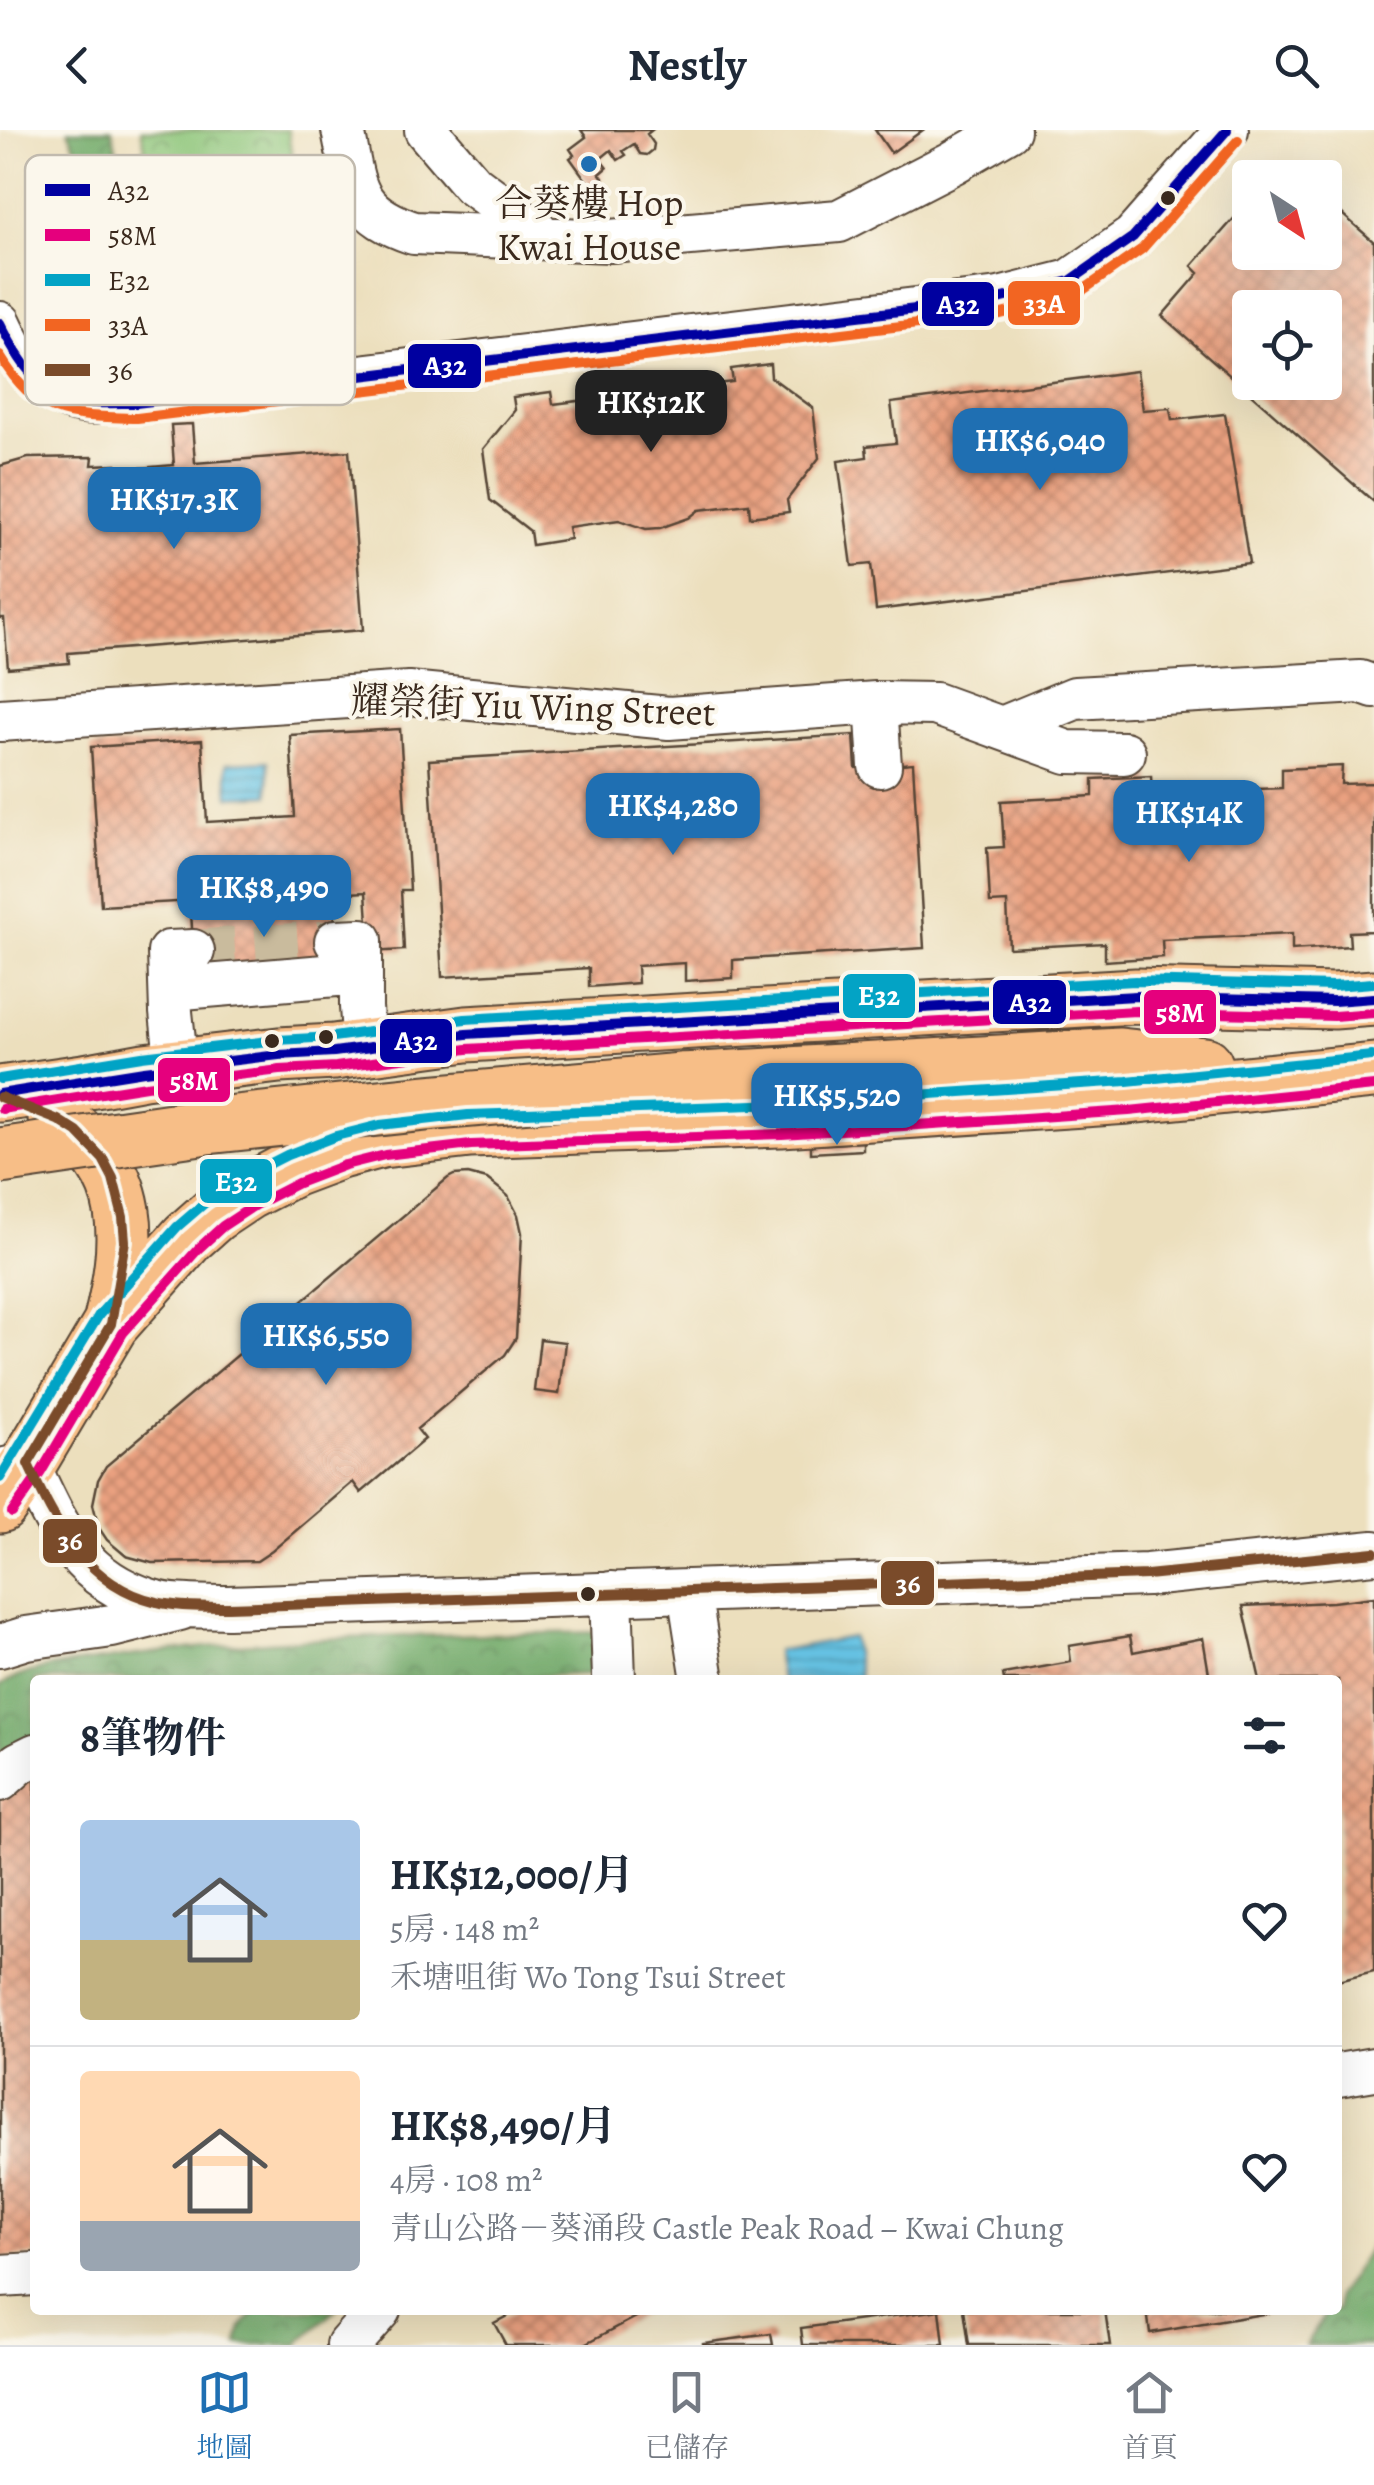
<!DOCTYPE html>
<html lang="zh-TW">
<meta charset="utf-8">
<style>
:root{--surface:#fff;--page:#f2f2f3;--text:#1f2937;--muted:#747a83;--line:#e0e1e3;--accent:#1f6fb2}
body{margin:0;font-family:Alegreya,"Noto Serif TC",serif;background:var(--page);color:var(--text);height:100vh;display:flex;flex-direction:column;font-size:38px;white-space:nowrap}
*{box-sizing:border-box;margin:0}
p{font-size:32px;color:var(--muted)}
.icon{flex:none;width:55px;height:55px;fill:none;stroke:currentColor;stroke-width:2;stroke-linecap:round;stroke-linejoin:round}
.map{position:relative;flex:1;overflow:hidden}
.details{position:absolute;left:30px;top:1545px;width:1312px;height:640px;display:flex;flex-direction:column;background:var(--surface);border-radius:10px;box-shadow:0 10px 40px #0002}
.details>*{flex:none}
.needle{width:65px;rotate:144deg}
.buttons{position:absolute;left:1232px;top:30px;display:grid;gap:20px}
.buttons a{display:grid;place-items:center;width:110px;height:110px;border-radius:10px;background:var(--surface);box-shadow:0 10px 40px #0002;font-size:50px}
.price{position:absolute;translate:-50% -85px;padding:0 22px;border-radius:20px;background:var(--accent);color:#fff;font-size:32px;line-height:65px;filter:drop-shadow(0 2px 5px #0008)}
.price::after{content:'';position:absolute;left:50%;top:60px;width:30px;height:22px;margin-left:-15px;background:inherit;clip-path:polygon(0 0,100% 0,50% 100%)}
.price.selected{background:#222;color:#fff}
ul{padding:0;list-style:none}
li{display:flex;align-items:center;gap:30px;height:250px;padding:0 50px}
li+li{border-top:2px solid var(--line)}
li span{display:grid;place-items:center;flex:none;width:280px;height:200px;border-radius:10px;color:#555}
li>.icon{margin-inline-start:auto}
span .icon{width:120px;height:120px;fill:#fffc;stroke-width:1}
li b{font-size:42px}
h2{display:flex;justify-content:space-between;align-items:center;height:120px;padding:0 50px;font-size:42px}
header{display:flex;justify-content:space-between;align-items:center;height:130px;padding:0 50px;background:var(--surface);font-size:45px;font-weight:600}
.tab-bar{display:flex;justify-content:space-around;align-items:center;height:140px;border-top:2px solid var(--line);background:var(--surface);font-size:28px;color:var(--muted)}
.tab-bar a{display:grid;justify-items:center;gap:5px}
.tab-bar .selected{color:var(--accent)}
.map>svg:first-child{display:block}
.forest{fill:url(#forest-crowns);stroke:#566a44;stroke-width:2.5}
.park{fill:url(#park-crowns);stroke:#64784c;stroke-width:2.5}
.water{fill:url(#water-rules);stroke:#507681;stroke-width:2.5}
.building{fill:url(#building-cross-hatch);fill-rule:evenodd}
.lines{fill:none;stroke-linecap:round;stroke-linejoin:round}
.minor-tunnel{stroke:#c9bb9d;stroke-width:42;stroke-dasharray:42 21;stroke-linecap:butt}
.minor-casing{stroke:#564536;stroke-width:46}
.major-casing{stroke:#564536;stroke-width:59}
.minor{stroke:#fff;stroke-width:42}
.major{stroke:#f7be87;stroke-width:55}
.major-bridge-casing{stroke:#564536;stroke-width:59;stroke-linecap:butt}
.major-bridge{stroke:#f7be87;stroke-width:55}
.bus-1-casing{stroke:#fbf7ec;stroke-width:18}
.bus-2-casing{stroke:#fbf7ec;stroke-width:18}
.bus-3-casing{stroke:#fbf7ec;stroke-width:18}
.bus-4-casing{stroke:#fbf7ec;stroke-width:18}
.bus-5-casing{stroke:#fbf7ec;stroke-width:18}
.bus-1{stroke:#0000a0;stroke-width:10}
.bus-2{stroke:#e5007d;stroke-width:10}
.bus-3{stroke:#03a3c5;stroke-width:10}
.bus-4{stroke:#f26522;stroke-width:10}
.bus-5{stroke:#7a4b2a;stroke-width:10}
.poi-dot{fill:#1f6fb2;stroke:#fbf7ec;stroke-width:4}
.bus-dot{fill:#3b2a1e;stroke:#fbf7ec;stroke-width:4}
.labels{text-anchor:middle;stroke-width:8;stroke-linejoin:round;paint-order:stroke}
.poi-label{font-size:38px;fill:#3b2a1e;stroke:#fbf7ec}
.street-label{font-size:38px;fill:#3b2a1e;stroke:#fbf7ec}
.key{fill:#fbf7ec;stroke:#c1baae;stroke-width:2.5}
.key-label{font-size:28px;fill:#3b2a1e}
.line-badge{stroke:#fbf7ec;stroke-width:4}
.badge-label{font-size:28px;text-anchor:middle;font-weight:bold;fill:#fff}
</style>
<header><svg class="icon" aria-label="back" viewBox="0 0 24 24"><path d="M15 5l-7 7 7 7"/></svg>Nestly<svg class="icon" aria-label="search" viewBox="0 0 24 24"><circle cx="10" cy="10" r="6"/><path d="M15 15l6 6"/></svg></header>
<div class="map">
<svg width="1374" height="2215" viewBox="0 0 1374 2215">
<defs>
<pattern id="forest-crowns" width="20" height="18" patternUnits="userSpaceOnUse" patternTransform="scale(2.5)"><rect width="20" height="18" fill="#71aa69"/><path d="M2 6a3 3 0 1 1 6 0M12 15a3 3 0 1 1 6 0" fill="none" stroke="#5e8b56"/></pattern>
<pattern id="park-crowns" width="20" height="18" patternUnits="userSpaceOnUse" patternTransform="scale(2.5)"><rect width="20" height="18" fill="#8cc579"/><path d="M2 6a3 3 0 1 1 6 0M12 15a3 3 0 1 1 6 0" fill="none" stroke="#74a063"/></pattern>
<pattern id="water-rules" width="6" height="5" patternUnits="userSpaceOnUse" patternTransform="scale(2.5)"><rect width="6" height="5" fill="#66c3e4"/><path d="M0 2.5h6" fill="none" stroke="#559fb8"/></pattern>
<pattern id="building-cross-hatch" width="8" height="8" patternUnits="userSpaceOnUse" patternTransform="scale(2.5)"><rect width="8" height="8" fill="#eaa180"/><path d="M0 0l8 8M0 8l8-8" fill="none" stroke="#bf8368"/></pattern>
</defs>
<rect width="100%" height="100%" fill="#fbf7ec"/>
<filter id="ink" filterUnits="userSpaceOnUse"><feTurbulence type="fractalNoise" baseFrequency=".01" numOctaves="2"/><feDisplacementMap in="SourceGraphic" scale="20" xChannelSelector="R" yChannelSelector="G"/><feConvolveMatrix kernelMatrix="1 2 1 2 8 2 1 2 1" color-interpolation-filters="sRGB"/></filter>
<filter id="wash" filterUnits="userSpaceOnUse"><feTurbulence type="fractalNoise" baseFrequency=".0048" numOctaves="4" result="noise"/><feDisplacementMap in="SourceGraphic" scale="40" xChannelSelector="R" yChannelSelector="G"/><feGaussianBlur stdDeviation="2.25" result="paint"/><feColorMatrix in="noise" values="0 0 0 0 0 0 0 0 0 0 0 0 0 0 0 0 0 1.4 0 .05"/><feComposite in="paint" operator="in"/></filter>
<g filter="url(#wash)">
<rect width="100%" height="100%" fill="#ecdfbd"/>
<path class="forest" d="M 68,0 L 112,0 L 162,227 L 113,247 L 89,217 L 46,97 L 95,64 Z
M 597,1502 L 595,1544 L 432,1550 L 35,1550 L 35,1605 L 0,1626 L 0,1556 C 31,1536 74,1534 110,1529 C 271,1504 434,1506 597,1502 Z
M 1374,2110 L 1374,2215 L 1305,2215 L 1328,2180 L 1338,2180 L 1338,2166 Z
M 257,2180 L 336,2180 L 297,2215 L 238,2215 L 242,2196 Z"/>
<path class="park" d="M 141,0 L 288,0 L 306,129 L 305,148 L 294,158 L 142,156 L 133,142 L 108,42 L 145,18 Z"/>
<path class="water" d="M 268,631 L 269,665 L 229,667 L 227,633 Z
M 852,1507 L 860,1550 L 781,1550 L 776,1521 Z"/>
<g id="blocks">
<path class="building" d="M 581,0 L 652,0 L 647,4 L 654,14 L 653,20 L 647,25 L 640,24 L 634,14 L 623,21 L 626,25 L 618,30 L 611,20 L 600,29 L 607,38 L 600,44 L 603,48 L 591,57 L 570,28 L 574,25 L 570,19 L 586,7 Z
M 875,0 L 923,0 L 891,23 Z
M 1325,69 L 1374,112 L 1374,372 L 1162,186 L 1199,143 L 1192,136 L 1246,75 L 1250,78 L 1250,122 L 1325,122 ZM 1250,178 L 1325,178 L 1325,252 L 1250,252 Z
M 770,234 L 771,247 L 813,278 L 819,328 L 787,370 L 789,382 L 750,387 L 749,374 L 699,380 L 689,388 L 660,398 L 646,399 L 619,390 L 568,397 L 570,409 L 532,415 L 530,401 L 490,370 L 483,319 L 515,280 L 513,267 L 551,262 L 553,274 L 733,252 L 731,239 Z
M 1137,241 L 1143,280 L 1170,278 L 1172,290 L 1225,284 L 1249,433 L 876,480 L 871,434 L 852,436 L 838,331 L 867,327 L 866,316 L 896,313 L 891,273 Z
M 192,294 L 195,333 L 349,321 L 363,500 L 68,523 L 69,533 L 8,538 L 4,488 L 0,488 L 0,336 L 28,328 L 93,327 L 92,335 L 116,334 L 116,340 L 174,335 L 171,295 Z
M 400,599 L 410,760 L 401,760 L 404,820 L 370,822 L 366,762 L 101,776 L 91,617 L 202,610 L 207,692 L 295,687 L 290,605 Z
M 854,605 L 856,638 L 913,633 L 924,818 L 733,830 L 733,848 L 685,851 L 685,833 L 637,836 L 638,853 L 589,857 L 589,838 L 442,847 L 429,630 Z
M 1342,636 L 1341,654 L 1374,653 L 1374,801 L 1349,802 L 1350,816 L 1292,820 L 1292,804 L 1162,810 L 1163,827 L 1105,831 L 1105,813 L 1009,818 L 1007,772 L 990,773 L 987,718 L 1004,717 L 1001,671 L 1093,666 L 1093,649 L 1151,646 L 1152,663 L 1282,658 L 1282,639 Z
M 334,774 L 337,837 L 195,846 L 191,782 Z
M 863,1012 L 863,1020 L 811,1023 L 811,1015 Z
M 468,1044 L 487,1049 L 501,1060 L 508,1066 L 518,1085 L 522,1103 L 516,1208 L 505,1225 L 417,1299 L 425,1309 L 361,1363 L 353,1352 L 272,1421 L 257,1431 L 152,1433 L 126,1426 L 107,1410 L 99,1398 L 93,1374 L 98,1350 L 106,1336 L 448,1048 L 454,1045 Z
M 540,1209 L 565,1212 L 559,1264 L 534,1261 Z
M 1374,1467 L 1374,1842 L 1338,1851 L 1338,1550 L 1260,1550 L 1243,1476 L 1333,1472 Z
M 1130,1506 L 1133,1522 L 1203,1508 L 1210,1550 L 1004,1550 L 1003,1544 L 1071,1532 L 1069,1516 Z
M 35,1644 L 35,2126 L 0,2128 L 0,1670 Z
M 519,2180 L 643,2180 L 644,2183 L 583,2215 L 506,2215 L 494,2193 Z
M 940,2180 L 944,2215 L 803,2215 L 801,2198 Z
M 964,2180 L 1105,2180 L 1110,2215 L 969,2215 Z
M 1147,2180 L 1275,2180 L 1275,2182 L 1150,2203 Z
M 771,2204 L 773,2215 L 703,2215 L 703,2213 Z"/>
</g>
</g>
<g filter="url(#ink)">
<use href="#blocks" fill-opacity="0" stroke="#564536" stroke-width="2.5"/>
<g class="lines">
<path class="minor-tunnel" d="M 193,821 L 336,811"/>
<g class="minor-casing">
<path id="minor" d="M 343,0 C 355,58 352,82 414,103 L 610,111 L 839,91 L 952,33 L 1009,0
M 426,0 L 472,54 L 545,108
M 0,193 C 17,230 32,256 73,270 C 90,275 119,272 136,273 L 999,169 L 1070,151 L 1133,107 L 1227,0
M 876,573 L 880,636
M 0,590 L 409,563 L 669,588 L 876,573 L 935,574 L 1067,622 L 1124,623
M 1002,598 L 1075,568 L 1360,552 L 1374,557
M 336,811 L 361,810 L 361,877 L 364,917
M 171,859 L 360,843
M 177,938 L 171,882 L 169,822 L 193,821
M 5,1339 L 28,1334 C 58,1397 78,1448 149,1470 C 173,1478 203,1476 228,1477 L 1147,1445 L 1374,1422
M 689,1461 L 703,1550
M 611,1463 L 614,1549
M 0,1516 L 26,1508 L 112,1496 L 180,1479
M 0,1650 L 19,1633 L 35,1625
M 1338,1945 L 1374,1939
M 0,2146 L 35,2144
M 348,2215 L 379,2180"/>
</g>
<g class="major-casing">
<path id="major" d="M 682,951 L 1120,926 L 1205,935
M 0,964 L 84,952 L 144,941 L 279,925 L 334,922 L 466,904 L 1136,866 L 1334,871 L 1374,868
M 56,989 C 138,1039 131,1112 111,1194
M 0,1375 L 28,1334 L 111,1194 L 188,1107 L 214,1084 L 247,1062 L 292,1039 L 340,1021 L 382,1010 L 470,1000 L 781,989 L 1128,966 L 1374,941"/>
</g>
<use href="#minor" class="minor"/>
<use href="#major" class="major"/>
<g class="major-bridge-casing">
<path id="major-bridge" d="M 0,1026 L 207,996 L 426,973 L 682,951"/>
</g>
<use href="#major-bridge" class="major-bridge"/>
<g class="bus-1-casing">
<path id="bus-1" d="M 0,193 C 17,228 39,265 81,272 C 99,274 118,273 136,273 L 999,169 L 1070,151 L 1133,107 L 1227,0
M 0,964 L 144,941 L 279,925 L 334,922 L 466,904 L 1136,866 L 1334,871 L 1374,868"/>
</g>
<g class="bus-2-casing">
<path id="bus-2" d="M 2,979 L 146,956 L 280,940 L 336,937 L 467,919 L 1136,881 L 1334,886 L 1374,883
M 12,1383 L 41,1342 L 123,1203 L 199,1118 L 223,1096 L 255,1075 L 298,1053 L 345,1035 L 385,1025 L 471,1015 L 782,1004 L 1129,981 L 1374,956"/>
</g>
<g class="bus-3-casing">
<path id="bus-3" d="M 0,949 L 142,926 L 277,910 L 333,907 L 465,889 L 1135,851 L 1334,856 L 1373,853
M 0,1348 L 99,1185 L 177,1097 L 206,1072 L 240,1049 L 287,1025 L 336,1006 L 380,995 L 468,985 L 780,974 L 1127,951 L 1372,926"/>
</g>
<g class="bus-4-casing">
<path id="bus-4" d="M 0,226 C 38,289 71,286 137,288 L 1001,184 L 1076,165 L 1142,119 L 1238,10"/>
</g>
<g class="bus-5-casing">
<path id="bus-5" d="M 0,967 L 58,990 L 77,1002 L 103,1029 L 113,1048 L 123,1087 L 125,1111 L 111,1194 L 28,1334 C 56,1394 86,1456 157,1472 C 180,1478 205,1476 228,1477 L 1147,1445 L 1374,1422"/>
</g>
<use href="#bus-1" class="bus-1"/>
<use href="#bus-2" class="bus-2"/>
<use href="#bus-3" class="bus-3"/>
<use href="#bus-4" class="bus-4"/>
<use href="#bus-5" class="bus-5"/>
</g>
</g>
<circle class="poi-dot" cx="589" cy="34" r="10"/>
<g class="bus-dot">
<circle cx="1168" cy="68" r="9"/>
<circle cx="326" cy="907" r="9"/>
<circle cx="272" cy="911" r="9"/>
<circle cx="588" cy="1464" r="9"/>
</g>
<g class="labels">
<g class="poi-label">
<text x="589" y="86">合葵樓 Hop<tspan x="589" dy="44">Kwai House</tspan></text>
</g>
<g class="street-label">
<text transform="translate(533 576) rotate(2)" y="13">耀榮街 Yiu Wing Street</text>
</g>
</g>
<rect x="25" y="25" width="330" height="250" rx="15" class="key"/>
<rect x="45" y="54" width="45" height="12" fill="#0000a0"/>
<rect x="45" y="99" width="45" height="12" fill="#e5007d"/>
<rect x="45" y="144" width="45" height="12" fill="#03a3c5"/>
<rect x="45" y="189" width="45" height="12" fill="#f26522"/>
<rect x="45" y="234" width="45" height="12" fill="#7a4b2a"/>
<g class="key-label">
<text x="108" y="70">A32</text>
<text x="108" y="115">58M</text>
<text x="108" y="160">E32</text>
<text x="108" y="205">33A</text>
<text x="108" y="250">36</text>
</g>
<g class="line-badge">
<rect x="1006" y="149" width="76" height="48" rx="10" fill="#f26522"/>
<rect x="920" y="150" width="76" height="48" rx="10" fill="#0000a0"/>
<rect x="406" y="212" width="77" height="48" rx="10" fill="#0000a0"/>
<rect x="841" y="842" width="76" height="48" rx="10" fill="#03a3c5"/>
<rect x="991" y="848" width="77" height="48" rx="10" fill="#0000a0"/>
<rect x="1142" y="858" width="76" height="48" rx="10" fill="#e5007d"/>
<rect x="378" y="887" width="76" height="48" rx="10" fill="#0000a0"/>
<rect x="156" y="926" width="76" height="48" rx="10" fill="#e5007d"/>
<rect x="198" y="1027" width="76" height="48" rx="10" fill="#03a3c5"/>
<rect x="41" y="1387" width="58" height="48" rx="10" fill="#7a4b2a"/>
<rect x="879" y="1429" width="57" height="48" rx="10" fill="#7a4b2a"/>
</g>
<g class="badge-label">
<text x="1044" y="183">33A</text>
<text x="958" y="184">A32</text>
<text x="445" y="245">A32</text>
<text x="879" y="875">E32</text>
<text x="1030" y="882">A32</text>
<text x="1180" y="892">58M</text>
<text x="416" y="920">A32</text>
<text x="194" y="960">58M</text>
<text x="236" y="1061">E32</text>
<text x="70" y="1420">36</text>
<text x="908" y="1463">36</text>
</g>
</svg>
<div class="buttons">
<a><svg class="needle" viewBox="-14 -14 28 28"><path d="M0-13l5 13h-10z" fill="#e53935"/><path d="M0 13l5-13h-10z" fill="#747a83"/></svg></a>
<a><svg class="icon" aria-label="locate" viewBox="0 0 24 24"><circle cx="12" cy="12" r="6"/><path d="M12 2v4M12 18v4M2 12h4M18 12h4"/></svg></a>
</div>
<b class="price selected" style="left:651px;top:325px">HK$12K</b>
<b class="price" style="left:1040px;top:363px">HK$6,040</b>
<b class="price" style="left:174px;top:422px">HK$17.3K</b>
<b class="price" style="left:673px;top:728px">HK$4,280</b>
<b class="price" style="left:1189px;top:735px">HK$14K</b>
<b class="price" style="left:264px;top:810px">HK$8,490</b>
<b class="price" style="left:837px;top:1018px">HK$5,520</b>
<b class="price" style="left:326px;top:1258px">HK$6,550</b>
<section class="details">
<h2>8筆物件<svg class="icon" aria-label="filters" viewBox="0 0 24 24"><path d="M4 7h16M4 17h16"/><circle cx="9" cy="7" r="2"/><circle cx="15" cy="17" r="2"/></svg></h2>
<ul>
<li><span style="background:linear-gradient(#a9c7e8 60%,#c2b280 0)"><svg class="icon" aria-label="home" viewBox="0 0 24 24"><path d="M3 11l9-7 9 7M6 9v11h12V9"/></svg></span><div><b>HK$12,000/月</b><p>5房 · 148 m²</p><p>禾塘咀街 Wo Tong Tsui Street</p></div><svg class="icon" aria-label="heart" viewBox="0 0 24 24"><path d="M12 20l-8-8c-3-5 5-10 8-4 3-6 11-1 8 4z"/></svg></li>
<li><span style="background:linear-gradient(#ffd9b3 75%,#9aa5b1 0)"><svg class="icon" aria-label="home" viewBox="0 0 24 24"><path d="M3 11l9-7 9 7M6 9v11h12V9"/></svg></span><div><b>HK$8,490/月</b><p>4房 · 108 m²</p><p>青山公路－葵涌段 Castle Peak Road – Kwai Chung</p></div><svg class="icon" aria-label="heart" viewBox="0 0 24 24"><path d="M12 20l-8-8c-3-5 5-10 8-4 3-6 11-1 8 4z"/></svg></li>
</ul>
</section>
</div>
<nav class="tab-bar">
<a class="selected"><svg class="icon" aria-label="map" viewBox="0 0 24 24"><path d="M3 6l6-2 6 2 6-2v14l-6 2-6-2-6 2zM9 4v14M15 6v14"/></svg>地圖</a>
<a><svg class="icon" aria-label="saved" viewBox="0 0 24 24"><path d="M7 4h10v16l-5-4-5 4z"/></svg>已儲存</a>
<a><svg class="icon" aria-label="home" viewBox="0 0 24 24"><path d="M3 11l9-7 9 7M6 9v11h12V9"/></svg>首頁</a>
</nav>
